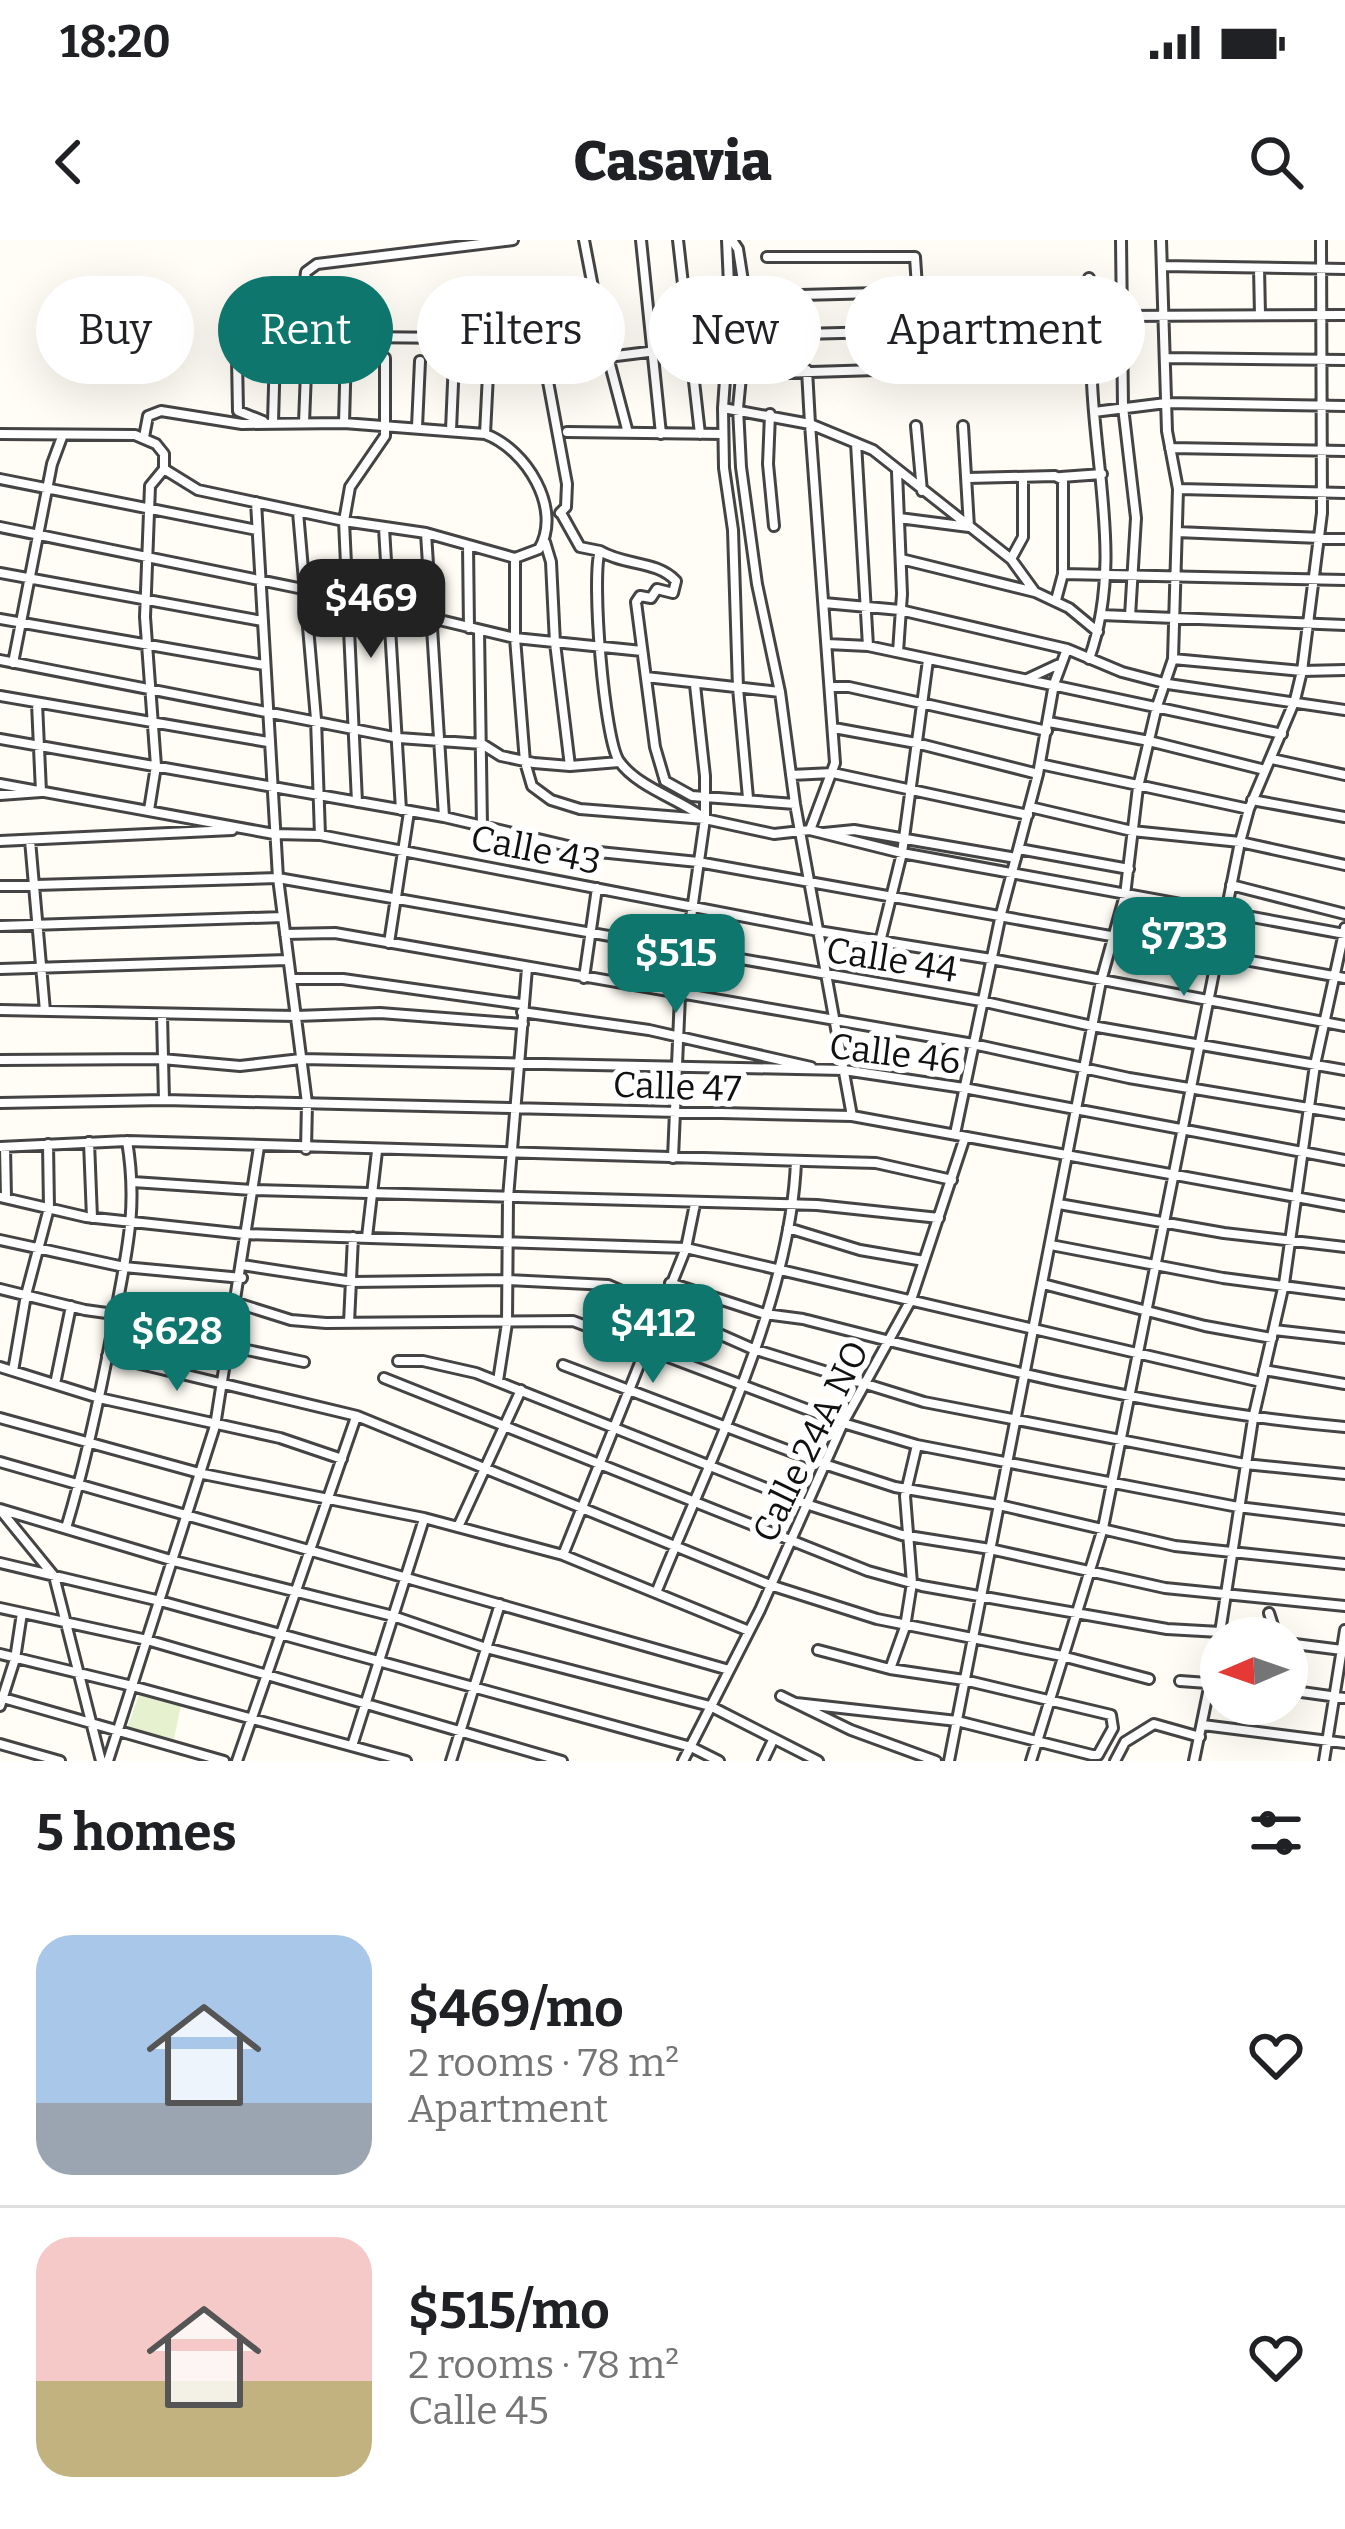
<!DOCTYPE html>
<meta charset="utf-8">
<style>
:root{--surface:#fff;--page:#f2f2f2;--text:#202124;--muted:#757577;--line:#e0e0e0;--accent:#0f766e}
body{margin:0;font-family:Bitter,serif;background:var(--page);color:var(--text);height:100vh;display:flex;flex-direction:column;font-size:45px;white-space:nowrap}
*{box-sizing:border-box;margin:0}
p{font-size:39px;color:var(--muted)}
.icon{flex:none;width:66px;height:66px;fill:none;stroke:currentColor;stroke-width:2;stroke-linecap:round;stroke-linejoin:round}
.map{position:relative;height:1521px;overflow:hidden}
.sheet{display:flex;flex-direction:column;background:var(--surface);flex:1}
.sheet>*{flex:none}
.hud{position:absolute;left:36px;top:36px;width:1275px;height:108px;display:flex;gap:24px}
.needle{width:78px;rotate:268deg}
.buttons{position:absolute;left:1200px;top:1377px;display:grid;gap:24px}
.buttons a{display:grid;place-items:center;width:108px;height:108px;border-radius:50%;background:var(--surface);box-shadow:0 12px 48px #0002;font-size:60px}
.price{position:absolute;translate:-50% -102px;padding:0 27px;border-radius:24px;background:var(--accent);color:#fff;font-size:39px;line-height:78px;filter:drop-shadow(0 3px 6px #0008)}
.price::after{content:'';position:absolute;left:50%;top:72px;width:36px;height:27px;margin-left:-18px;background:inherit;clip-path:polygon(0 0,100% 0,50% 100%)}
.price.on{background:#222;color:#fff}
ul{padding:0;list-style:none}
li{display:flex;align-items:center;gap:36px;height:300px;padding:0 36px}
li+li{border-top:3px solid var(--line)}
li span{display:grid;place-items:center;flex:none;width:336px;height:240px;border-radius:36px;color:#555}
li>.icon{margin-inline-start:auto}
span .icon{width:144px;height:144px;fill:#fffc;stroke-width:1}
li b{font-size:51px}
h2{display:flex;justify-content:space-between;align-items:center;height:144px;padding:0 36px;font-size:51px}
.chip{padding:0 42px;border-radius:54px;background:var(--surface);box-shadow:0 12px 48px #0002;font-size:42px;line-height:108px}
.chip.on{background:var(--accent);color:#fff}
.status{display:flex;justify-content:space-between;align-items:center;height:84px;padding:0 60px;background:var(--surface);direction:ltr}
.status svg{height:33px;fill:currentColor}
header{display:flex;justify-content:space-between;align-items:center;height:156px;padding:0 36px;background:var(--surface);font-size:54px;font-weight:800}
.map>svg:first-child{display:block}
.pitch{fill:#e6f2cf}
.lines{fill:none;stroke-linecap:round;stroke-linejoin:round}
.minor-casing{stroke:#444;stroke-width:14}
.minor{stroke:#fff;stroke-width:8}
.labels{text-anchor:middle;stroke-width:12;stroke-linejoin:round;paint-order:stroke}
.street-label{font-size:36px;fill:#111;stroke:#fff}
</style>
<div class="status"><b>18:20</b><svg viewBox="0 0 49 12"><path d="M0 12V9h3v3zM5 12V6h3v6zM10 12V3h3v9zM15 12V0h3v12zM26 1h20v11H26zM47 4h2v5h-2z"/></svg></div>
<header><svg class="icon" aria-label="back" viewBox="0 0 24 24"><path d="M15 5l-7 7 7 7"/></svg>Casavia<svg class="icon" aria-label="search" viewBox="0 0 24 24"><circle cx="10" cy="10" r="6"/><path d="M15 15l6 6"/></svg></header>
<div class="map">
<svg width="1345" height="1521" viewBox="0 0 1345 1521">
<rect width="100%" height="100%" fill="#fffdf5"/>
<path class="pitch" d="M 139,1455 L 181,1465 L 174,1499 L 127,1488 Z"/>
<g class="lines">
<g class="minor-casing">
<path id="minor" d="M 513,0 L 317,24 L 306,32 L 305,40 L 355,97 L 460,98 L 547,136 L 602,94
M 584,0 L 602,94 L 628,193
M 641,0 L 661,194
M 678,0 L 700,194
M 727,0 L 730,67 L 723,168 L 724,228 L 733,290 L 738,448 L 748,558
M 732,0 L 738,9 L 745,54 L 745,95 L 738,168 L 741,227 L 757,344 L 780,452 L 795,564 L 852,876
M 1121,0 L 1123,167 L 1136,278 L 1130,376
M 1162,26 L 1345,29
M 1259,28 L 1260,75
M 759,56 L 917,52
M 1119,76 L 1345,75
M 759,95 L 920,91
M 608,117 L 745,100
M 237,118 L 238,171 L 263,181
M 1165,118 L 1345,120
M 807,130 L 810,184 L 873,210 L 1011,319 L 1035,352
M 742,134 L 910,129 L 922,123 L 915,17 L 767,17
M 547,136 L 567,244 L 566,267 L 560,273
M 723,168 L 810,184 L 835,523 L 810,590
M 1094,172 L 1166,163 L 1345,166
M 770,174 L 768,224 L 774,286
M 273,182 L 276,77
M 304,183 L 308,80
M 344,183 L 346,110 L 355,97
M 916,186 L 922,251
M 417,187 L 420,121
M 451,190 L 454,120
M 567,192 L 723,194
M 0,194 L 135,195 L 156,204 L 164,214 L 164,229 L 150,246 L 145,377 L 156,526 L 149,570
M 485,194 L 488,134
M 144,197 L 148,176 L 161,171 L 242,184 L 344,183 L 485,194 C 526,209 563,269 539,309 L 515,318 L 426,293 L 344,281 L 198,250 L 164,229
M 856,203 L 868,406
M 1170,208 L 1345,211
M 897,232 L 902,354 L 898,412
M 1061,237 L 1102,234
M 968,238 L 1055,236 L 1063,240 L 1063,334 L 1056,360
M 0,239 L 257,290
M 1179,249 L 1345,253
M 256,262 L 278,638 L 307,863 L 306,909
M 298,272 L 316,479 L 320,595
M 561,273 L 580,307 L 600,311 C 591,336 604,499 619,521 C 637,547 679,559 704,578
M 899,278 L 969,287 L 963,186
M 0,287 L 347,358 L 515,398 L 642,411
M 384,288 L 401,570
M 1177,292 L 1345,299
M 426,293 L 444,577
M 545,302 L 551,322 L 555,403 L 570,526
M 468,305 L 469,388
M 600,311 C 625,326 656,320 676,341 L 673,353 L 657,349 L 651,358 L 640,356 L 636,362 L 655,507 L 665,541 L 692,556 L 795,564
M 515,318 L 515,398 L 525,522 L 532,546 L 551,560 L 580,569 L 705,579 L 774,594 L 810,590 L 902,613 L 1345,694
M 901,319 L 1035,352 L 1069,368 L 1098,392
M 1011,319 L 1023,297 L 1023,237
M 0,333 L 262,381
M 1063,334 L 1345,340
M 824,363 L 900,370 L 1067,409
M 1101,375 L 1345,385
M 0,379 L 264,425
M 479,390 L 482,586
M 827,404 L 868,406 L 1282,494
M 1089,419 C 1120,333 1099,247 1093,159 C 1090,119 1091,78 1089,38
M 1173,419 L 1302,431 L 1345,430
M 0,420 L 399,498 L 482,504 L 501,516 L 534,523 L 570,526 L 619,522
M 13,423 L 52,224 L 62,197
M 646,437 L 780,452
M 1027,439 L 1057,425
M 830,447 L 849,447 L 1047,491
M 0,456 L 268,502
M 1049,482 L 1149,501 L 1265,530
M 834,488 L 916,503 L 1038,534
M 0,499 L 444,577 L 589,611 L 698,622 L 1345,738
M 1272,519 L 1345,535
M 1040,524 L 1249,569
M 791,535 L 833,533 L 1028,575
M 0,544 L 274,594 L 320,595 L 818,691 L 991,719 L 1345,786
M 0,555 L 41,552 L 37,463
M 1252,560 L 1345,577
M 357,562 L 344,281 L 350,247 L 385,196 L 385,118
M 1030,567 L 1132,591 L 1240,602 L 1345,625
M 824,593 L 854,590 L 1016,618
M 30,600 L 45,771
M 0,601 L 232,590
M 1019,609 L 1129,629
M 1231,645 L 1345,674
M 0,646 L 278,638 L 981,761 L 1092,786 L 1345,830
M 0,686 L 283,677
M 285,694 L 335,693 L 973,804 L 1129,838 L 1345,874
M 880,702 L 902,613 L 928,420
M 389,703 L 409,572
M 0,729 L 288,720
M 584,738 L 597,648
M 291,739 L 343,739 L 521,764
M 0,770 L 296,776 L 380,773 L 523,784
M 522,772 L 649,790 L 811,827
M 162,775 L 164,860
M 0,820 L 162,819 L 240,826 L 301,819 L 844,830 L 964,848 L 1345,920
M 0,863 L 164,860 L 852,876 L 1345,966
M 955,894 L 1001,674 L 1038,534 L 1054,444 L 1067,409 L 1122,432 L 1168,444 L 1345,470
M 89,902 L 92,978
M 0,907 L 127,901 L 876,923 L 952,940
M 5,907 L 6,958
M 673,918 L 680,755 L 705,579 L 705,536 L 695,445
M 133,942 L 252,950 L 817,965 L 939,978
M 0,957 L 86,977 L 244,994 L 686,1008 L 1261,1142
M 1059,964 L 1224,993 L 1345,1007
M 788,988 L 860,1010 L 924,1021
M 367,997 L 377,911
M 0,1000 L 124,1027 L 242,1038
M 1051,1005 L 1223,1038 L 1345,1054
M 242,1025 L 353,1042 L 507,1040 L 608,1045 L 753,1109 L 924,1162 L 1245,1224 L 1345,1234
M 670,1043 L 765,1074 L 803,1079 C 982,1125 1160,1171 1345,1187
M 1043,1044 L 1205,1086 L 1272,1098
M 0,1049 L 85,1070 L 157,1080 L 233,1081
M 237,1063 L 291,1080 L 326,1083 L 573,1081 L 843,1183 L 917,1205 L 1238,1267 L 1345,1280
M 158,1081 L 228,1106 L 304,1122
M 349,1083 L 353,997
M 1274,1090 L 1345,1098
M 107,1116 L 357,1176 L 770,1345 L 877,1379 L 1062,1416 L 1149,1439
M 398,1121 L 423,1121 L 476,1133 L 806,1264 L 902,1295 L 990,1309 L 1165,1348 L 1345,1366
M 563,1125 L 824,1224 L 895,1247 L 999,1265 L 1175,1306 L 1345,1324
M 0,1127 L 99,1158 L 280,1198 L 342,1219
M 1264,1130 L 1345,1144
M 13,1131 L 26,1055 L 49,968 L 48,904
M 384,1138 L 868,1331 L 922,1346 L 1167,1389 L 1220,1392
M 498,1141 L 507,1083 L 508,958 L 527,728
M 55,1144 L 71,1066
M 0,1178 L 203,1234 L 424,1278 L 563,1315 L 749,1391
M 0,1222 L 729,1430
M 0,1269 L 174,1321 L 393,1376 L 486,1408 L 710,1466 L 818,1521
M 1,1271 L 54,1336 L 101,1521
M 458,1287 L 521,1150
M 66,1288 C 86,1222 100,1156 113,1087 C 125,1018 139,972 127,901
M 563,1315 L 686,1008 L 695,964
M 0,1323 L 160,1361 L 691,1507 L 719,1521
M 656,1353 C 708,1223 791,1061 796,921
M 0,1368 L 147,1400 L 562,1521
M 1269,1373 L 1277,1398
M 1287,1403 L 1342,1410
M 0,1414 L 132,1446 L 406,1521
M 890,1429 L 905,1387 L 912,1343 L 905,1256 L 917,1205
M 1180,1441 L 1221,1444
M 1287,1450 L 1345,1458
M 781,1456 L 851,1490 L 936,1521
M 0,1457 L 224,1521
M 796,1463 L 957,1481 L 1092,1515 L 1098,1515 L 1113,1488 L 1111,1475 L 964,1440 L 890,1429 L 818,1410
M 0,1466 L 15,1419 L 22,1373
M 1203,1485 L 1345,1503
M 0,1504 L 60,1521
M 352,1506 L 424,1279
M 108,1521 L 215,1186 L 259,907
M 237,1521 L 356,1177
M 451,1521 L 500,1364
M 683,1521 L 760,1370 L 843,1183 L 911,1060 L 965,897
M 763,1521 L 773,1500
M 949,1521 L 1101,741 L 1125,655 L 1138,547 L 1157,466 L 1173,419 L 1178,249 L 1167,191 L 1161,0
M 1031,1521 L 1103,1288 L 1240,602 L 1249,569 L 1295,460 L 1302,431 L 1322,273 L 1321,0
M 1115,1521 L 1125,1502 L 1154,1484 L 1200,1497
M 1194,1521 L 1219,1399 L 1253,1179 L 1284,1044 L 1315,825 L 1345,688
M 1324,1521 L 1345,1390"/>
</g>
<use href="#minor" class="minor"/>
</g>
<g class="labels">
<g class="street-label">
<text transform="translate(536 609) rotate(11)" y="13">Calle 43</text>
<text transform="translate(892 719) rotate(9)" y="13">Calle 44</text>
<text transform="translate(895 813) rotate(7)" y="13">Calle 46</text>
<text transform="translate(677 846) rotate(2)" y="13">Calle 47</text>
<text transform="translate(810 1201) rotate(-64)" y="13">Calle 24A NO</text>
</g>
</g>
</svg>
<div class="buttons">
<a><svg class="needle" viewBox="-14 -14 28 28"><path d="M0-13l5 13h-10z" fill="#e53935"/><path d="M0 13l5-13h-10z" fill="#757577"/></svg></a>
</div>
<b class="price on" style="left:371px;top:421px">$469</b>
<b class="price" style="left:1184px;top:759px">$733</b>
<b class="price" style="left:676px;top:776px">$515</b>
<b class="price" style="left:653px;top:1146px">$412</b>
<b class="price" style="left:177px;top:1154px">$628</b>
<div class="hud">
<a class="chip">Buy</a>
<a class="chip on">Rent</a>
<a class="chip">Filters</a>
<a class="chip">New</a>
<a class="chip">Apartment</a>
</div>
</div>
<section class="sheet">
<h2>5 homes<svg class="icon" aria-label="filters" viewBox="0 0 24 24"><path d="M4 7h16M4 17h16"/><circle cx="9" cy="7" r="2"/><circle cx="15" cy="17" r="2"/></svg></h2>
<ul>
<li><span style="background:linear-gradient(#a9c7e8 70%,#9aa5b1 0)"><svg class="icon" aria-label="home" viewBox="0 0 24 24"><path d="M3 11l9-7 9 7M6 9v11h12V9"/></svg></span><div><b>$469/mo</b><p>2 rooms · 78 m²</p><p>Apartment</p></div><svg class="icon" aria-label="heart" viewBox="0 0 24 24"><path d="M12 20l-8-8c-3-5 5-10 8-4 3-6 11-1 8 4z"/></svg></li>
<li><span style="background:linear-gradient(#f6c9c9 60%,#c2b280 0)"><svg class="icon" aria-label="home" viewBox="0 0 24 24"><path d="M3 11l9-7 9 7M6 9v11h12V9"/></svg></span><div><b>$515/mo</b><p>2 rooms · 78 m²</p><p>Calle 45</p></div><svg class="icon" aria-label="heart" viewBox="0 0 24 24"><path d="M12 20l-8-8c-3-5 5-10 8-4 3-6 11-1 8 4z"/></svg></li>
</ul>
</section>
